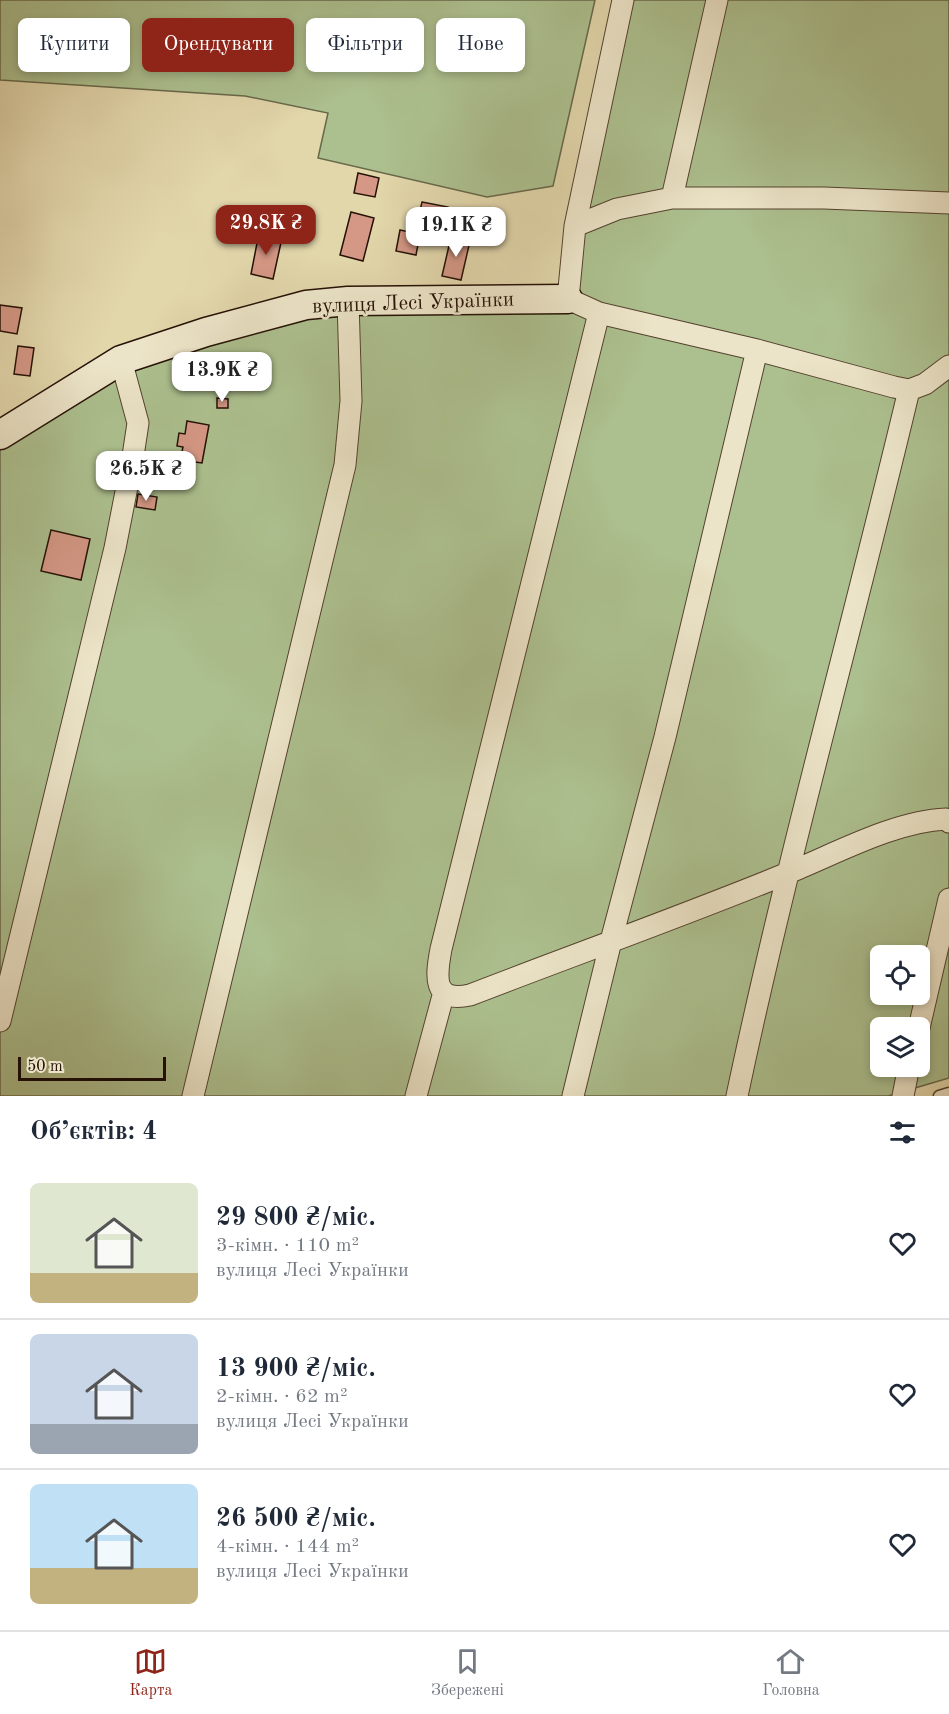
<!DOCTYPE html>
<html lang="uk">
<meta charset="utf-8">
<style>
:root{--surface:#fff;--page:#f6f6f7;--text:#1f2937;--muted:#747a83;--line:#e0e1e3;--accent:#8f2418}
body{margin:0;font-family:"Old Standard TT",serif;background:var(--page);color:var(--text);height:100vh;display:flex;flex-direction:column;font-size:22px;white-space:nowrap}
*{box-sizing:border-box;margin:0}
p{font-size:20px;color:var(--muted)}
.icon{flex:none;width:33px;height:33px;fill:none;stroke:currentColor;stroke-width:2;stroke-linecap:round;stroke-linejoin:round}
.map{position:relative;height:1096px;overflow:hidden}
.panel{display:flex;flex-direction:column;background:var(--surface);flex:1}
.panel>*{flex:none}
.banner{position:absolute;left:18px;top:18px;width:600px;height:54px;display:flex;gap:12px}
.controls{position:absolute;left:870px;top:945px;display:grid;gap:12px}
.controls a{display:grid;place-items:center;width:60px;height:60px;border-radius:9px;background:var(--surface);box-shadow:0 3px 9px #0003;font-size:30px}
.scale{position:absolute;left:18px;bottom:15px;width:148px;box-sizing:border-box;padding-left:6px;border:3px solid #251105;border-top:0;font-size:16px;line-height:21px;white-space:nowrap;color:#251105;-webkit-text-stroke:4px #ece4c8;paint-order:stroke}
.price{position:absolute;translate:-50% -51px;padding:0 14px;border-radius:12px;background:#fff;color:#222;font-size:20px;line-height:39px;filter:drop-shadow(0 2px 3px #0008)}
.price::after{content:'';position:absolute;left:50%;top:36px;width:18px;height:14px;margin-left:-9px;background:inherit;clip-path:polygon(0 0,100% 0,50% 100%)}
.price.selected{background:var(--accent);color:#fff}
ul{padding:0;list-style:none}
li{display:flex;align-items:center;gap:18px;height:150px;padding:0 30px}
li+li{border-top:2px solid var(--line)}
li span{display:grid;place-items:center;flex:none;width:168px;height:120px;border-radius:9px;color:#555}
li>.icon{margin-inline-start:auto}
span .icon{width:72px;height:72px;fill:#fffc;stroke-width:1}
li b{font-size:26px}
h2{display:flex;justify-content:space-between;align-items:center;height:72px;padding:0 30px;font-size:26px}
.pill{padding:0 21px;border-radius:9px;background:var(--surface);box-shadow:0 3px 9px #0003;font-size:21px;line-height:54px}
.pill.selected{background:var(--accent);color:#fff}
.dock{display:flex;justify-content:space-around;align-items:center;height:84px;border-top:2px solid var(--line);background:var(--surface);font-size:16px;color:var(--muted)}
.dock a{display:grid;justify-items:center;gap:3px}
.dock .selected{color:var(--accent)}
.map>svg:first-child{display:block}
.green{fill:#acbf8e;stroke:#68684a;stroke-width:1.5;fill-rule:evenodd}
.building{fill:#d59886;stroke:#251105;stroke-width:1.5}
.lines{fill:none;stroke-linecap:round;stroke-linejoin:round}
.lane-casing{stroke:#54422e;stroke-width:13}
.street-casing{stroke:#54422e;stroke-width:23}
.secondary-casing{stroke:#251105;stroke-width:31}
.lane{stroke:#ece4c8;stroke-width:10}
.street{stroke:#ece4c8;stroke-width:21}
.secondary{stroke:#ece4c8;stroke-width:28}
.labels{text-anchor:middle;stroke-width:5;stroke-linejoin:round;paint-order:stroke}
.street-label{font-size:21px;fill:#251105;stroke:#ece4c8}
</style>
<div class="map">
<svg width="949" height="1096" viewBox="0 0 949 1096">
<rect width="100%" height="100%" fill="#e2d6ab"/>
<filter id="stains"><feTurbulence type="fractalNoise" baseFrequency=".00333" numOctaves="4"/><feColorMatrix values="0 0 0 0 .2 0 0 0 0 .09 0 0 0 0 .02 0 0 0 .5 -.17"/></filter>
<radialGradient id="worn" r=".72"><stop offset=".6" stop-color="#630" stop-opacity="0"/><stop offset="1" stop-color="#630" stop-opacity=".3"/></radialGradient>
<path class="green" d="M 0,0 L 595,0 L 553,186 L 487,197 L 318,158 L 328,113 L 245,96 L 0,80 Z
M 619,0 L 949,0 L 949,1078 L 888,1096 L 0,1096 L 0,436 L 154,354 L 321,307 L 578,309 L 579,175 ZM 880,956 L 920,956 L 920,994 L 880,994 ZM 880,1028 L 920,1028 L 920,1066 L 880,1066 Z"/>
<path class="building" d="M 358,173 L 379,178 L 375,197 L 354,193 Z
M 422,202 L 448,207 L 443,230 L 417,223 Z
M 351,212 L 374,218 L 363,261 L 340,255 Z
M 400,230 L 420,234 L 416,255 L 396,251 Z
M 259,233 L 282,238 L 273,279 L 251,274 Z
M 451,237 L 470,241 L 461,280 L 442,276 Z
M 0,305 L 22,308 L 17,334 L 0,331 Z
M 18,346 L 34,348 L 30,376 L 14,374 Z
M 217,398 L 228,399 L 228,408 L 217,408 Z
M 187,421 L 209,425 L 202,463 L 180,460 L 183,447 L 177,446 L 179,433 L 185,434 Z
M 138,494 L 157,497 L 155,510 L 136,507 Z
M 51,530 L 90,539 L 81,580 L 41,571 Z"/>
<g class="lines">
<g class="lane-casing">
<path id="lane" d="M 939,1096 L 949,1093"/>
</g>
<g class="street-casing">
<path id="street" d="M 623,0 L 575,226 L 568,299 L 599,313 L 757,350 L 894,387 L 909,390 L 925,384 L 949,366
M 717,0 L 672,198 L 824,198 L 949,203
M 575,226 L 617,209 L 672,198
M 599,313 L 441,949 C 436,976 432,1003 470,995 C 576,954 683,916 788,873 C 835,854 895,821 946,819 L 949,822
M 0,1021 L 115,548 L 133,456 L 138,423 L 121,360
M 919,1028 L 949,899
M 193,1096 L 345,465 L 351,401 L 348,301
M 416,1096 L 444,992
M 573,1096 L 611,941 L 665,737 L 757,350
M 737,1096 C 787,859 853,625 909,390
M 903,1096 L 909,1066"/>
</g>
<g class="secondary-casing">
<path id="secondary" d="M 0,435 L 121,360 L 206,332 L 306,305 L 348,301 L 568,299"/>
</g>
<use href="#lane" class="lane"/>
<use href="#street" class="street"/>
<use href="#secondary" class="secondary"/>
</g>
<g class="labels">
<g class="street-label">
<text transform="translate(413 302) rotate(-2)" y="7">вулиця Лесі Українки</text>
</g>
</g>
<rect width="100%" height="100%" filter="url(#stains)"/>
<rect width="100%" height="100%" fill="url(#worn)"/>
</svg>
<div class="controls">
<a><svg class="icon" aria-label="locate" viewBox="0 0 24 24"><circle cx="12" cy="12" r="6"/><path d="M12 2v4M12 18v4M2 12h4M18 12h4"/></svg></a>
<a><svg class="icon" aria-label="layers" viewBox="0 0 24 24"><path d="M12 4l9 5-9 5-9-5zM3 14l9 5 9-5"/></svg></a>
</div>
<div class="scale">50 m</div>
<b class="price selected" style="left:266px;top:256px">29.8K ₴</b>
<b class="price" style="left:456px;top:258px">19.1K ₴</b>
<b class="price" style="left:222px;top:403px">13.9K ₴</b>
<b class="price" style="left:146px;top:502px">26.5K ₴</b>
<div class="banner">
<a class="pill">Купити</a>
<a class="pill selected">Орендувати</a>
<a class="pill">Фільтри</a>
<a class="pill">Нове</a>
</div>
</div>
<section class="panel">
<h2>Об’єктів: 4<svg class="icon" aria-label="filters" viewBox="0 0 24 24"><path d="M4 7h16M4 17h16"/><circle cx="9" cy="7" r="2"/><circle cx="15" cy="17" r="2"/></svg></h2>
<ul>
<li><span style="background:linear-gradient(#dfe7d0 75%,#c2b280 0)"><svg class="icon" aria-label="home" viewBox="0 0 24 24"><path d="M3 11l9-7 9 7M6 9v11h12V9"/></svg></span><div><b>29 800 ₴/міс.</b><p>3-кімн. · 110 m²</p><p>вулиця Лесі Українки</p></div><svg class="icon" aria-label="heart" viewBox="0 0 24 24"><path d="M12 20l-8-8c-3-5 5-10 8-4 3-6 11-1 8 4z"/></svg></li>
<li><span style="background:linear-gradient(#c9d6e8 75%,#9aa5b1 0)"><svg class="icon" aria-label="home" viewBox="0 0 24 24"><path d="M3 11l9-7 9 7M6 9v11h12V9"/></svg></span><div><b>13 900 ₴/міс.</b><p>2-кімн. · 62 m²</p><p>вулиця Лесі Українки</p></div><svg class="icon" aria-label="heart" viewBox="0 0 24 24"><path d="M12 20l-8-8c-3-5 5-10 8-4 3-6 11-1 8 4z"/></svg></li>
<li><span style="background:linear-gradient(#bfe0f5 70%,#c2b280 0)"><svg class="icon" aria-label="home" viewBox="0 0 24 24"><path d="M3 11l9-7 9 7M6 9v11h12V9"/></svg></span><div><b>26 500 ₴/міс.</b><p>4-кімн. · 144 m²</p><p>вулиця Лесі Українки</p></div><svg class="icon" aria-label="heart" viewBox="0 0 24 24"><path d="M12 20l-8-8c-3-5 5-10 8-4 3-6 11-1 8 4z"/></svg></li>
</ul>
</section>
<nav class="dock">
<a class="selected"><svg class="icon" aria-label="map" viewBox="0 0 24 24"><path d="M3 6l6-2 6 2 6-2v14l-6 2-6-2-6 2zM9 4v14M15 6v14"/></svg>Карта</a>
<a><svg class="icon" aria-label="saved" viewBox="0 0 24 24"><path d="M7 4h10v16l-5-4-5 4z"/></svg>Збережені</a>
<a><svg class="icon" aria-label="home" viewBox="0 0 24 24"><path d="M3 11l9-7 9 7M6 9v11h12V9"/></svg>Головна</a>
</nav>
